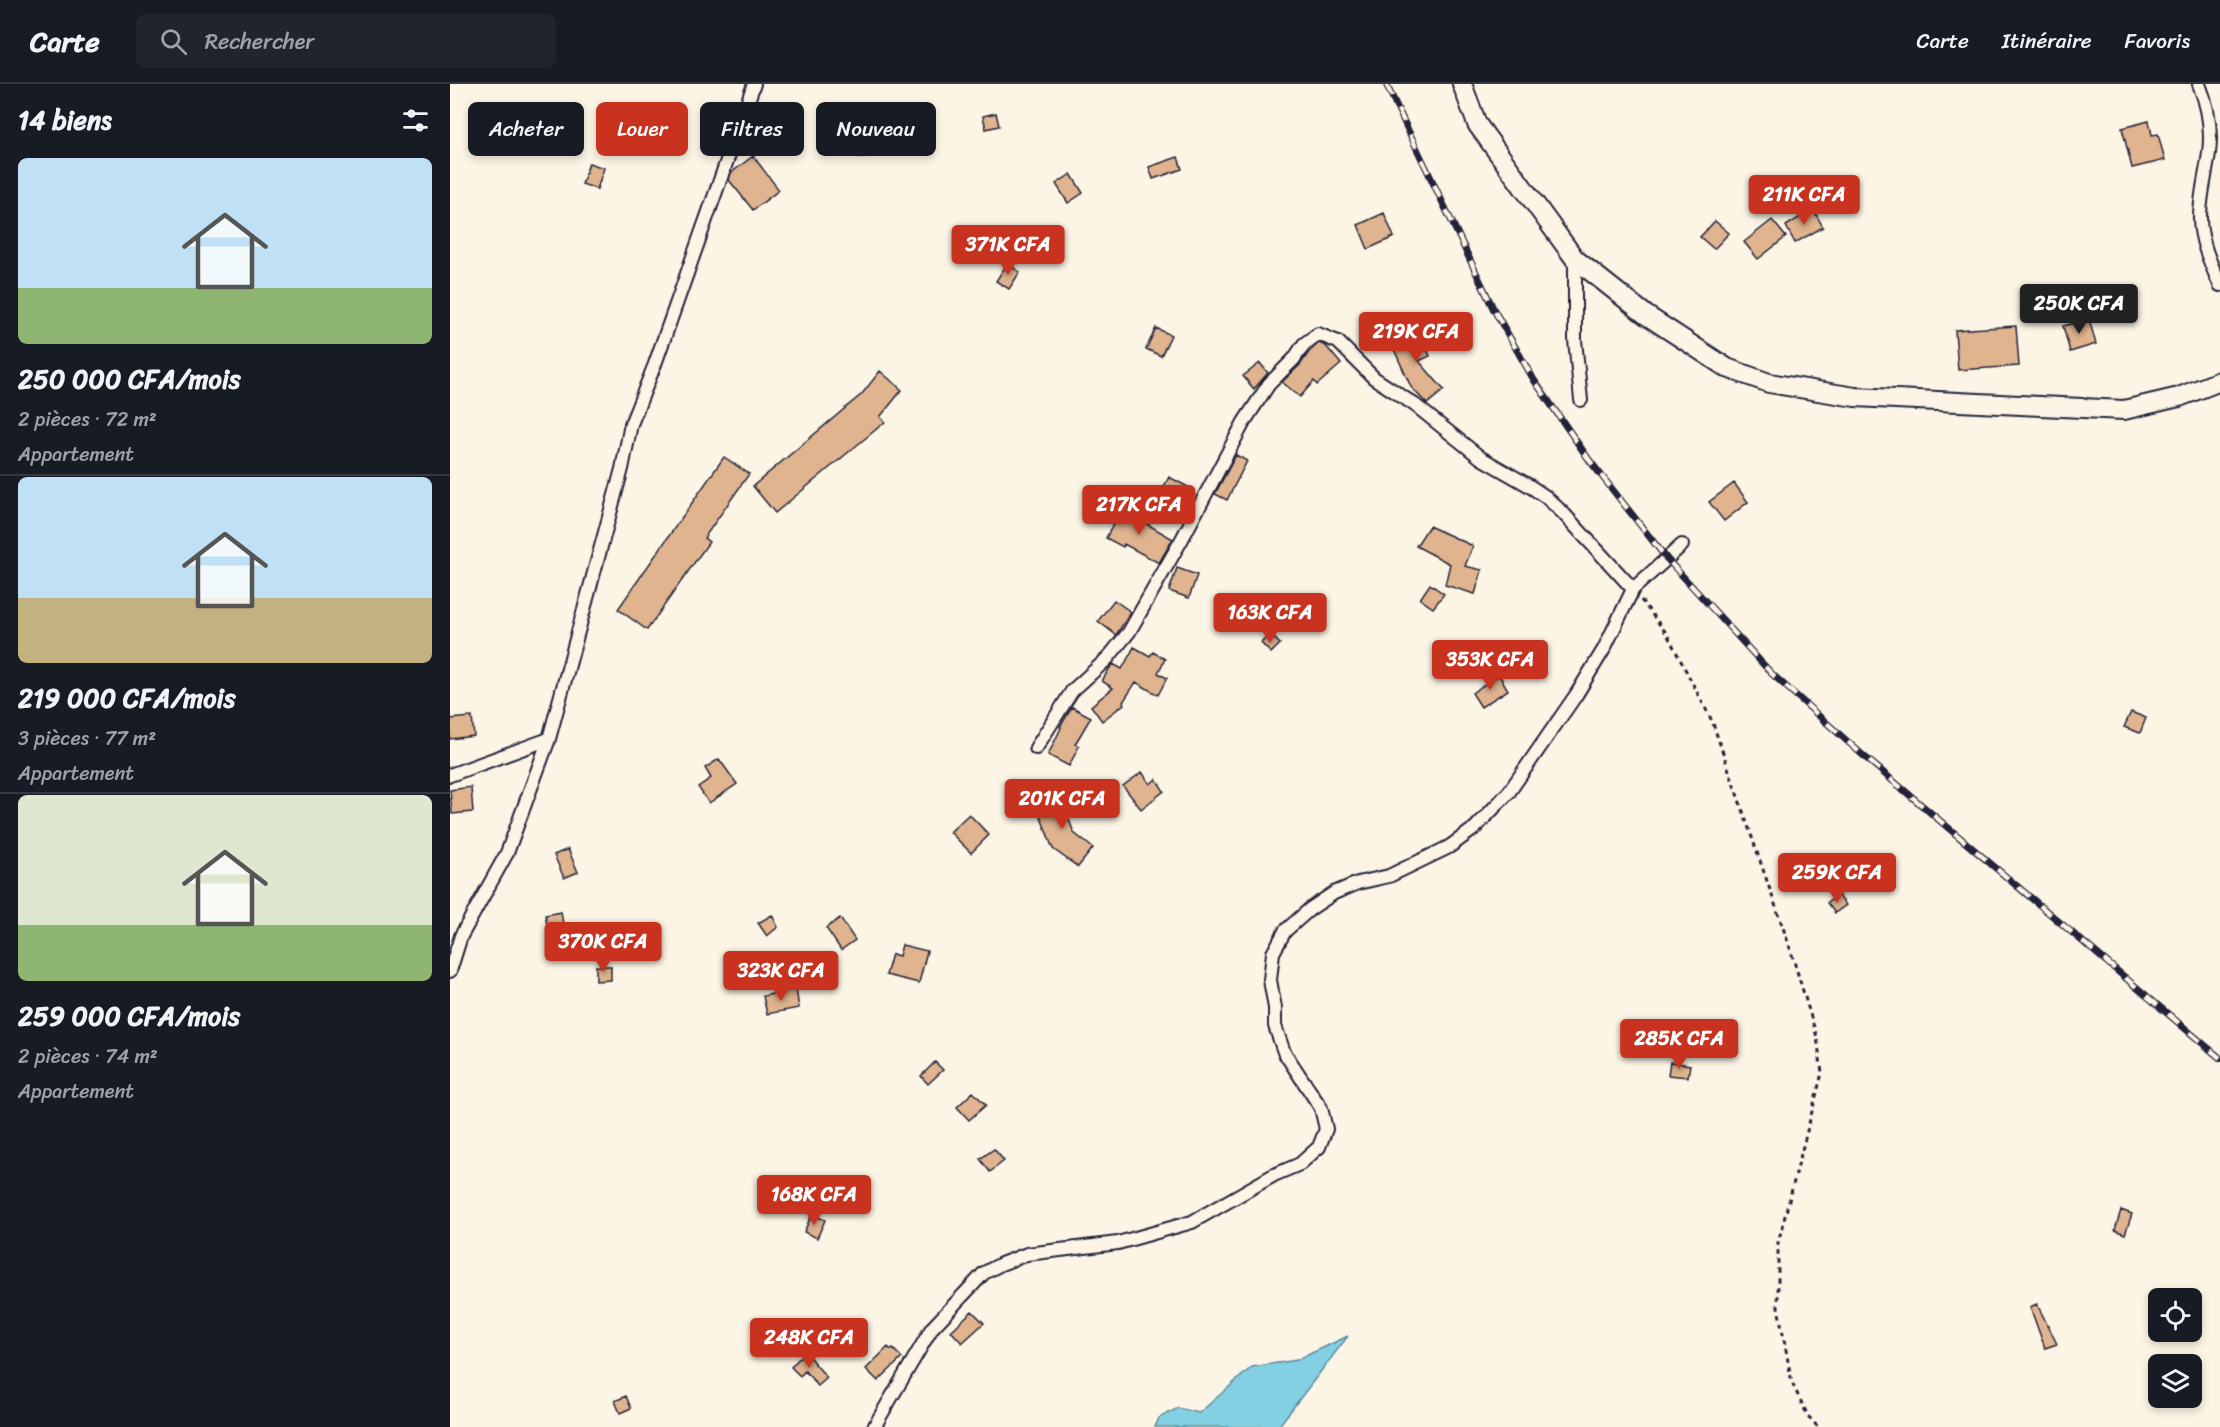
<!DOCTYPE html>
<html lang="fr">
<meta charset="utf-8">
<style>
:root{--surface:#171b24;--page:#20242c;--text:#f1f3f6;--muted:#9ea1a6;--line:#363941;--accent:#c8321e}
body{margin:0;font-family:Sriracha,sans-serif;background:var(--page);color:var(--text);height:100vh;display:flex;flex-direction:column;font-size:22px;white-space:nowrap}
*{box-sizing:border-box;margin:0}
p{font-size:20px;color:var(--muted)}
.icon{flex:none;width:33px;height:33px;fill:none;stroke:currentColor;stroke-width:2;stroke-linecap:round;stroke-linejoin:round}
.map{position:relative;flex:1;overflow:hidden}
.details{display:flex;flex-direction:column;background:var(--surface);width:450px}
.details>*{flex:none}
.banner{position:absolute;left:18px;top:18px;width:570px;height:54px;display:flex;gap:12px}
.fabs{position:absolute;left:1698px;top:1204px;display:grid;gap:12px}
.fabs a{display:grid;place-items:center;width:54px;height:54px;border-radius:9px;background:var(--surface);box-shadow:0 3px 9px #0003;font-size:30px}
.price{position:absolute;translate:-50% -51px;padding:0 14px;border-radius:6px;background:var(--accent);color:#fff;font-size:20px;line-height:39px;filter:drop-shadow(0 2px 3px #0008)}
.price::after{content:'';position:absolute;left:50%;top:36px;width:18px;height:14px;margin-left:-9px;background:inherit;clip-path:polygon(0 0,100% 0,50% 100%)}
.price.active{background:#222;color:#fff}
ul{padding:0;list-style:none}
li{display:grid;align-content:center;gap:12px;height:318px;padding:0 18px}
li+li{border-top:2px solid var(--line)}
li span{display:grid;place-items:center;height:186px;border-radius:9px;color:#555}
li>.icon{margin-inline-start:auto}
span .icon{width:108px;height:108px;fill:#fffc;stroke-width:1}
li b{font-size:26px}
h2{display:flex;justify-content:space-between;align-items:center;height:72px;padding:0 18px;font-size:26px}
.chip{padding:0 21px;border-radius:9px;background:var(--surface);box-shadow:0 3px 9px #0003;font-size:21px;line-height:54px}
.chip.active{background:var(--accent);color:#fff}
header{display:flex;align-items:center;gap:36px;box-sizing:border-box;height:84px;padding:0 30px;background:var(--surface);border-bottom:2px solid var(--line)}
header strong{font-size:28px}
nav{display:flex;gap:33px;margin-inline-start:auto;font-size:21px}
.search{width:420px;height:54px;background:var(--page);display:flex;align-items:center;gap:15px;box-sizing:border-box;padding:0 21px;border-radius:9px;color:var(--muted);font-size:22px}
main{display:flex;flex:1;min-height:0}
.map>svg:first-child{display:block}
.water{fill:#83d0e2;stroke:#5c8a9f;stroke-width:1.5}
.building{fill:#dfb48f;stroke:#22223b;stroke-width:1.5}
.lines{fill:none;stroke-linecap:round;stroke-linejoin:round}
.street-casing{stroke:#22223b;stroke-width:16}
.secondary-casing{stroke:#22223b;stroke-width:22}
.path{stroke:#22223b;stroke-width:3;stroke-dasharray:4.5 4.5;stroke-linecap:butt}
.street{stroke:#fcf5e5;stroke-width:12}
.secondary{stroke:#fcf5e5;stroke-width:18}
.rail-casing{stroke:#22223b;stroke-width:7}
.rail{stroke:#fcf5e5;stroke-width:4.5;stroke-dasharray:14;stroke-linecap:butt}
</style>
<header>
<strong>Carte</strong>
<div class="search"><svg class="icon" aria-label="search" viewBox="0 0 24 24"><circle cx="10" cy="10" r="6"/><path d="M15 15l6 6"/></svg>Rechercher</div>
<nav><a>Carte</a><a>Itinéraire</a><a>Favoris</a></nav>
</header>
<main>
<section class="details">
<h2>14 biens<svg class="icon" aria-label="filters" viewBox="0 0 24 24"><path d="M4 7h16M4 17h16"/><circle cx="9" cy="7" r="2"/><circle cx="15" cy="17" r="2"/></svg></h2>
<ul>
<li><span style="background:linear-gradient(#bfe0f5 70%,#8fb573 0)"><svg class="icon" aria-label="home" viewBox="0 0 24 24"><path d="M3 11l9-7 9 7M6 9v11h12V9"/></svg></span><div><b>250 000 CFA/mois</b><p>2 pièces · 72 m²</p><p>Appartement</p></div></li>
<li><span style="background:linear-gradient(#bfe0f5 65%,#c2b280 0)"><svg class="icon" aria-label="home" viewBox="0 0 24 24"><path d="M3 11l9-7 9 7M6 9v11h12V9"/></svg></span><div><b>219 000 CFA/mois</b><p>3 pièces · 77 m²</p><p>Appartement</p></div></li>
<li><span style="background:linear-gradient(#dfe7d0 70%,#8fb573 0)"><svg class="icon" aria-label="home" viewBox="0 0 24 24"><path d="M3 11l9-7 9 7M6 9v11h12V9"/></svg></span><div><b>259 000 CFA/mois</b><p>2 pièces · 74 m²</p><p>Appartement</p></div></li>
</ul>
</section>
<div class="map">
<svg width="1770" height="1343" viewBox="0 0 1770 1343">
<rect width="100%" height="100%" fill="#fcf5e5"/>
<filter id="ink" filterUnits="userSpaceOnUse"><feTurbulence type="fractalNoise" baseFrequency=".0167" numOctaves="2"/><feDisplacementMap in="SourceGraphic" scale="12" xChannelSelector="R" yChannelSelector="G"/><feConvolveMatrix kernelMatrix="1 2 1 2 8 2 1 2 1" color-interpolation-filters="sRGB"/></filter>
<g filter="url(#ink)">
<path class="water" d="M 898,1252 L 828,1343 L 705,1343 L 709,1334 L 728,1324 L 749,1329 L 802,1283 L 847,1276 Z"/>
<path class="building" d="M 546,29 L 549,42 L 536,45 L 533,32 Z
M 431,37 L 434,71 L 409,73 L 406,39 Z
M 1699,37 L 1702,51 L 1708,50 L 1715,76 L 1682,84 L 1672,44 Z
M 303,72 L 329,106 L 303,126 L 279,96 L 281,89 Z
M 728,73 L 732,85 L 703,95 L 699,83 Z
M 139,79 L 154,84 L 147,105 L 132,100 Z
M 621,90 L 633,109 L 618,119 L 606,100 Z
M 1363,125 L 1373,143 L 1345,159 L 1336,142 Z
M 934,129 L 944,153 L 918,165 L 908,141 Z
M 1322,136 L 1336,153 L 1308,175 L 1294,158 Z
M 1265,137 L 1279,149 L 1264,165 L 1250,153 Z
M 557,180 L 570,188 L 559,205 L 546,197 Z
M 1639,235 L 1646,260 L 1620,268 L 1613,242 Z
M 966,241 L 980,272 L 969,277 L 994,306 L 977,320 L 961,303 L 939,254 Z
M 1566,242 L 1569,282 L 1508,286 L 1505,246 Z
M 706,244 L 721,251 L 711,272 L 696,265 Z
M 869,259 L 876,262 L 891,280 L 867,301 L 864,297 L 850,313 L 832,298 L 850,281 L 859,268 Z
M 810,279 L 818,289 L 804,305 L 793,292 Z
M 430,287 L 452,306 L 430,333 L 435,338 L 325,429 L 303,402 L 412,310 Z
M 786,371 L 797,377 L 777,416 L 765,410 Z
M 274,373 L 299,390 L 254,454 L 259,458 L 197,546 L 168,525 Z
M 719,393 L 744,406 L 731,433 L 705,419 Z
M 1284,399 L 1298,418 L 1274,437 L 1259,418 Z
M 671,425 L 723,455 L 709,479 L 674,460 L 673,463 L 656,454 Z
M 979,442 L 1023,462 L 1015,482 L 1032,486 L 1025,510 L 995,501 L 1000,480 L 966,462 Z
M 727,484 L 747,491 L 739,514 L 719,507 Z
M 980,500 L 994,510 L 983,524 L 970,515 Z
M 664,516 L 681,528 L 666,551 L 648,537 Z
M 820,550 L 830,560 L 821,569 L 811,559 Z
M 684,563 L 700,572 L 703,568 L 715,575 L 708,589 L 717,594 L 708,611 L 686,598 L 673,618 L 674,620 L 652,637 L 641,622 L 663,604 L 652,597 L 659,585 L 663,580 L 672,585 Z
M 1049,591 L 1058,606 L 1031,623 L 1022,609 Z
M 622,623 L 641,633 L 625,660 L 629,662 L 619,682 L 598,671 L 611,644 L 610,643 Z
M 1681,628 L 1696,634 L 1690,649 L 1674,643 Z
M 22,633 L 24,652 L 0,655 L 0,635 Z
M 269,675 L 287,700 L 259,719 L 248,703 L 261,694 L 255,684 Z
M 692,688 L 700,700 L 706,695 L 714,707 L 691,725 L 673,702 Z
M 21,703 L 23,728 L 2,730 L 0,706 Z
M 609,709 L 624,749 L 643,764 L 628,783 L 603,765 L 585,718 Z
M 519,730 L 539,751 L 521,769 L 500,748 Z
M 118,765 L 128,788 L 114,794 L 104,771 Z
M 1388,811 L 1396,821 L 1385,829 L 1377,819 Z
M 111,828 L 115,852 L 100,855 L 95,831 Z
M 322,831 L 328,843 L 317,852 L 308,839 Z
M 390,834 L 405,856 L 391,866 L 376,844 Z
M 452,861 L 477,867 L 469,899 L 436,891 L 442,870 L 449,872 Z
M 146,882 L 161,882 L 161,896 L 146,897 Z
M 346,905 L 349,924 L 317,930 L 313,912 Z
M 485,978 L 493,986 L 478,1000 L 471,992 Z
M 1220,978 L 1240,981 L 1238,993 L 1218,991 Z
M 523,1008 L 536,1021 L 519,1036 L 507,1023 Z
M 544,1065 L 554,1077 L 540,1088 L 530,1075 Z
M 1671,1126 L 1682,1130 L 1675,1150 L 1665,1146 Z
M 362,1130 L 375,1136 L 367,1154 L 354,1148 Z
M 1587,1220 L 1607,1260 L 1595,1264 L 1580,1223 Z
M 522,1227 L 534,1239 L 512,1259 L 501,1247 Z
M 438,1263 L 441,1266 L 443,1265 L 452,1274 L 428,1297 L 416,1285 Z
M 355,1268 L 377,1294 L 368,1302 L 355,1287 L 350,1292 L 341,1283 Z
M 176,1312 L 181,1324 L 170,1329 L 165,1317 Z"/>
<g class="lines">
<g class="street-casing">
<path id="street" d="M 1749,0 C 1758,22 1762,45 1759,69 C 1756,91 1750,112 1750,134 C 1750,157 1761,180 1770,201
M 1125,175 L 1125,256 L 1131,316
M 586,664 L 622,607 L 657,575 L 679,548 L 732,455 L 794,338 L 819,300 L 844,275 L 854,260 L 868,250 L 888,258 L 924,294 L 965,321 L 1031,374 L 1078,401 L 1096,413 L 1114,430 L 1183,505
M 0,691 L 99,655
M 0,887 L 11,852 L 57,769 L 99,655 L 172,385 L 181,340 L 205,280 L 304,0
M 424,1343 L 482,1244 L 534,1189 L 551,1180 L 577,1170 L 668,1159 L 742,1138 L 824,1091 L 850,1080 L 869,1063 L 876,1045 L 871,1024 L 834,968 L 825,942 L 825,924 L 820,896 L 823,869 L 835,847 L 860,825 L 884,809 L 908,799 L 939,792 L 999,763 L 1025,744 L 1059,708 L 1126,611 L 1154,565 L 1183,505 L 1232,461"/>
</g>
<g class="secondary-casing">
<path id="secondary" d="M 1012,0 L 1027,40 L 1125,175 L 1196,231 L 1277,284 L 1319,299 L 1405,313 L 1674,326 L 1729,313 L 1770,297"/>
</g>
<path class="path" d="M 1191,516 L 1217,550 L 1262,637 L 1340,864 L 1367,953 L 1372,989 L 1328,1159 L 1328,1223 L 1342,1299 L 1358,1332 L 1368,1343"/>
<use href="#street" class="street"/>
<use href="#secondary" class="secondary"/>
<g class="rail-casing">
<path id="rail" d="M 936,0 L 1044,226 L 1084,296 L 1140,377 L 1217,475 L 1322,590 L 1416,674 L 1770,974"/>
</g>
<use href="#rail" class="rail"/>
</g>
</g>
</svg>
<div class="fabs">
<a><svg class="icon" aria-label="locate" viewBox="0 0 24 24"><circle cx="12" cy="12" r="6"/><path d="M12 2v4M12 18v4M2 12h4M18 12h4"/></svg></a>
<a><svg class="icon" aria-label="layers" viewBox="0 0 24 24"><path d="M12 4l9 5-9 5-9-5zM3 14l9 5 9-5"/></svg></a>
</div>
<b class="price" style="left:1354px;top:142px">211K CFA</b>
<b class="price" style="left:558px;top:192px">371K CFA</b>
<b class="price active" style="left:1629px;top:251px">250K CFA</b>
<b class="price" style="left:966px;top:279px">219K CFA</b>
<b class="price" style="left:689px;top:452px">217K CFA</b>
<b class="price" style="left:820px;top:560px">163K CFA</b>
<b class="price" style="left:1040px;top:607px">353K CFA</b>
<b class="price" style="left:612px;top:746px">201K CFA</b>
<b class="price" style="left:1387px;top:820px">259K CFA</b>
<b class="price" style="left:153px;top:889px">370K CFA</b>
<b class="price" style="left:331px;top:918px">323K CFA</b>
<b class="price" style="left:1229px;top:986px">285K CFA</b>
<b class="price" style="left:364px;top:1142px">168K CFA</b>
<b class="price" style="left:359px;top:1285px">248K CFA</b>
<div class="banner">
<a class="chip">Acheter</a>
<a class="chip active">Louer</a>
<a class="chip">Filtres</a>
<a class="chip">Nouveau</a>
</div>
</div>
</main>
